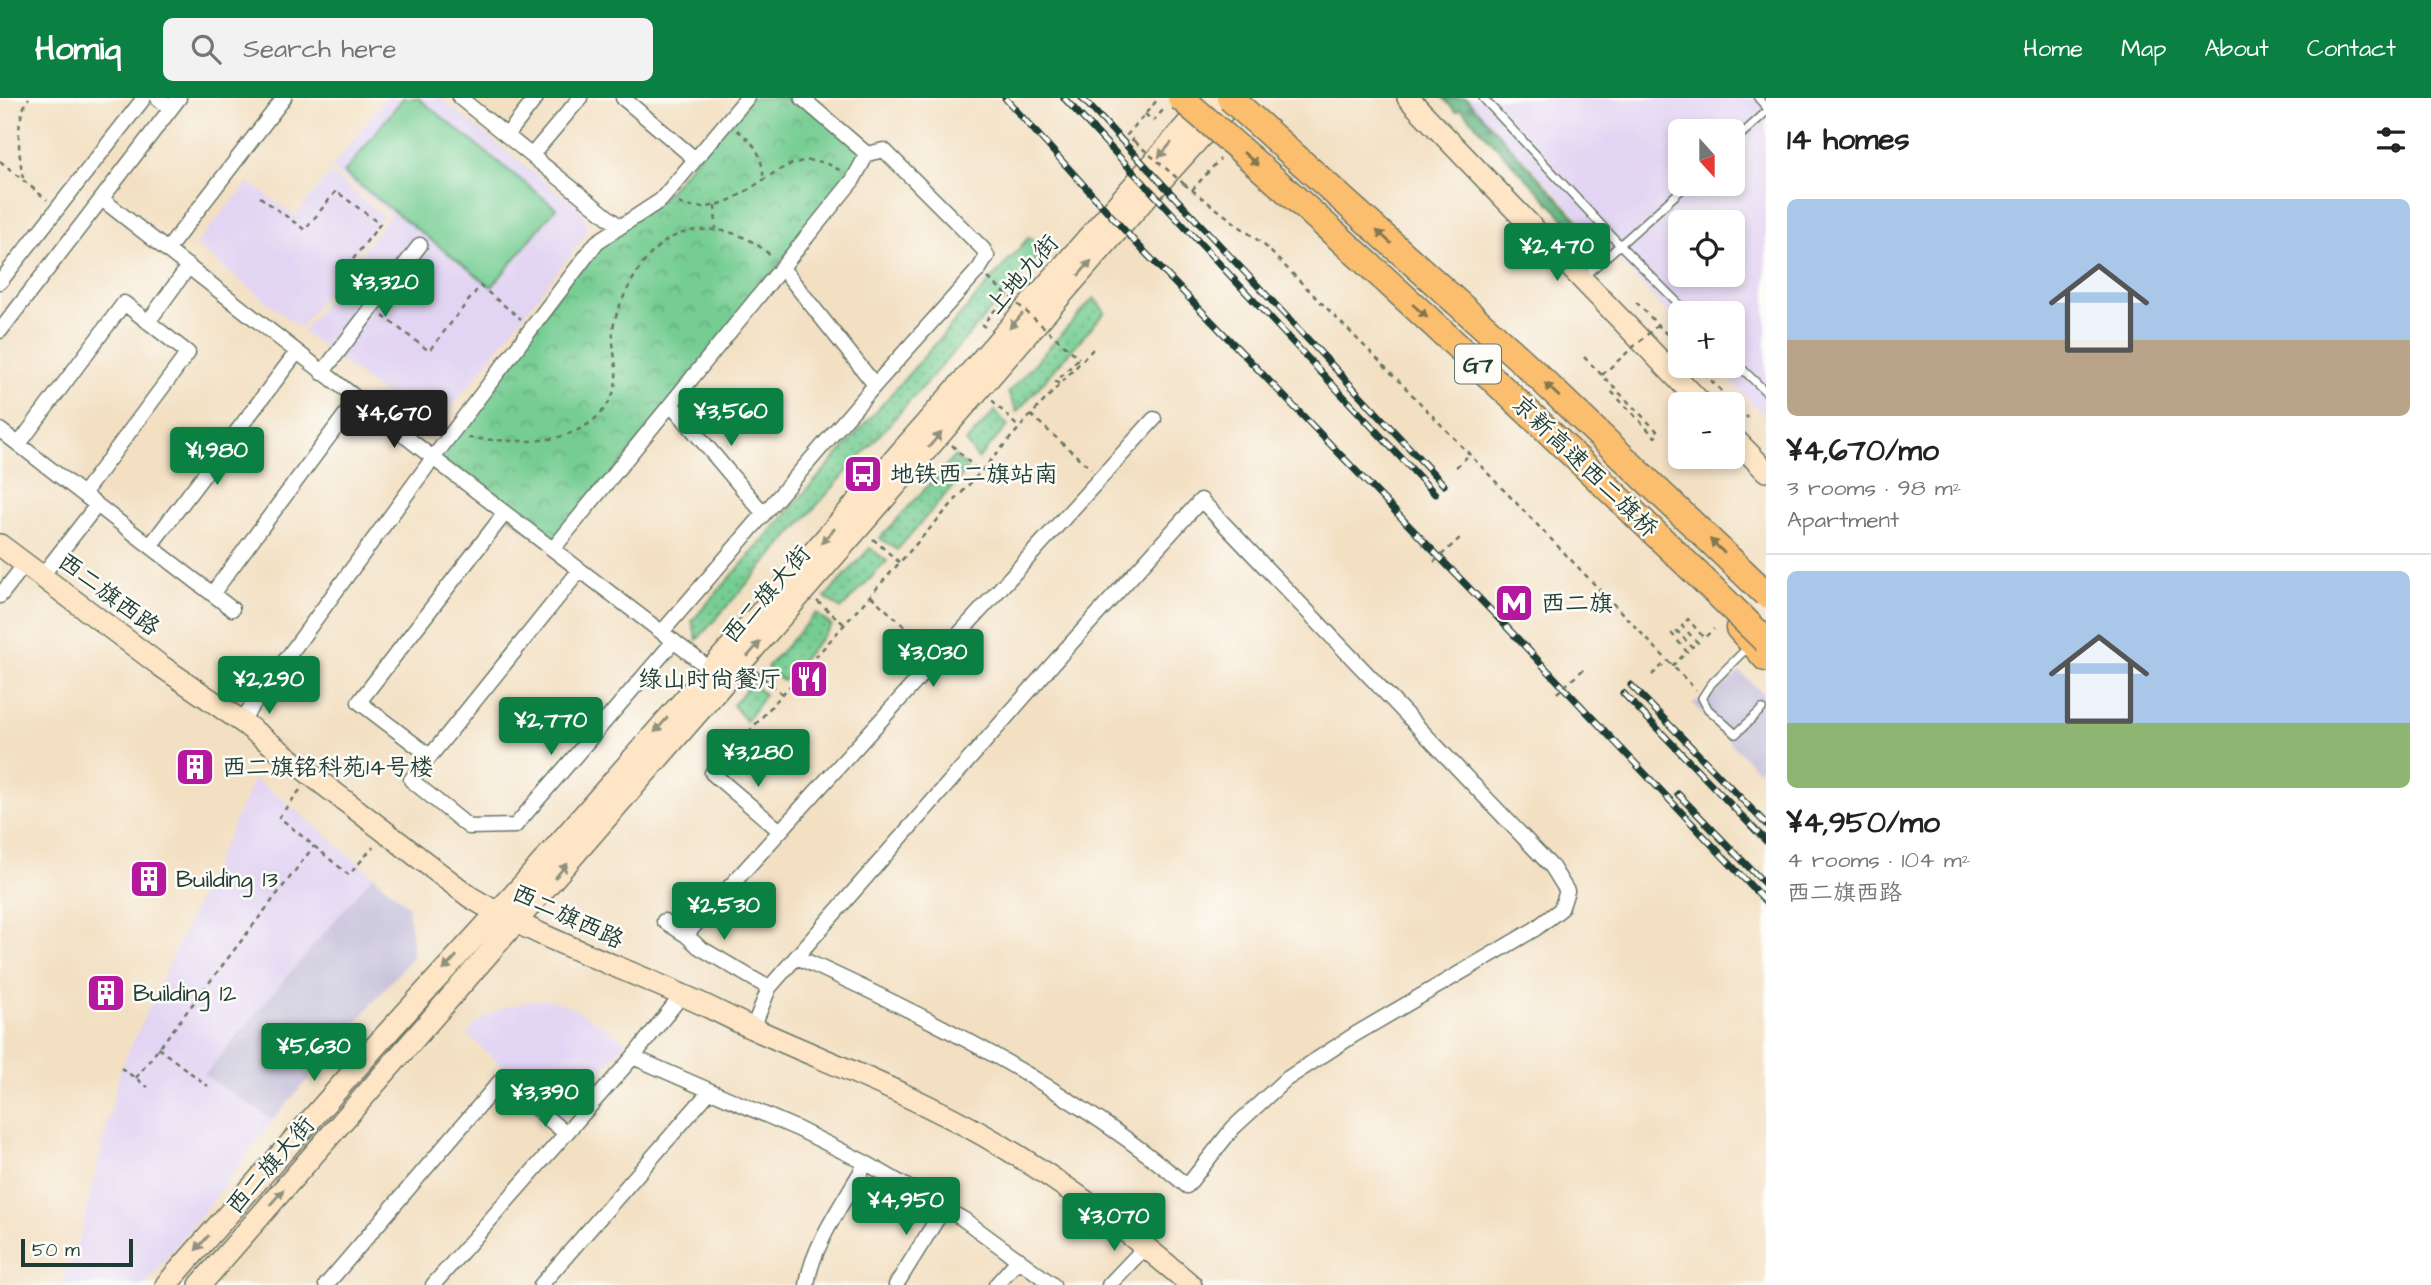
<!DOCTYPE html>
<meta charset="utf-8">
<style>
:root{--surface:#fff;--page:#f2f2f2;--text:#222;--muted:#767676;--line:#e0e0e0;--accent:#0b8043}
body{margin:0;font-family:"Architects Daughter","LXGW WenKai TC",sans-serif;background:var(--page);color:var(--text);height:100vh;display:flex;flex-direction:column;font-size:26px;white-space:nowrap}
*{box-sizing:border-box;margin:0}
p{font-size:23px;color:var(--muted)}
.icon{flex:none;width:38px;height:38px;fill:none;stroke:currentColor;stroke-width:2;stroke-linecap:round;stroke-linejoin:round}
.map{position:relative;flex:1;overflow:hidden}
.panel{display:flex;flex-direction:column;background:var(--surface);width:665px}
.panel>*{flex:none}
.needle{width:46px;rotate:159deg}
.controls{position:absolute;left:1668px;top:21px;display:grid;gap:14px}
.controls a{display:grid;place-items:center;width:77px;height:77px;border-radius:10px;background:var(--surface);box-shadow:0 4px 10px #0003;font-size:35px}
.scale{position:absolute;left:21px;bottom:18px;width:112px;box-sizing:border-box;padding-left:7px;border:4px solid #1f3d34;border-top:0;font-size:19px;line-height:24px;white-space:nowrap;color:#1f3d34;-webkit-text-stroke:5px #fdfcf7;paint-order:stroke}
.price{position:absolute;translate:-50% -60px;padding:0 16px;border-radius:7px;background:var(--accent);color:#fff;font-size:23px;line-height:46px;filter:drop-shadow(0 2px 4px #0008)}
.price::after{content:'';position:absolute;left:50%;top:42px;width:21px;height:16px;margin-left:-10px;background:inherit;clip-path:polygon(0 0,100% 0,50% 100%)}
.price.selected{background:#222;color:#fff}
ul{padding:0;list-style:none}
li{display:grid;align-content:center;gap:14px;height:371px;padding:0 21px}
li+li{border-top:2px solid var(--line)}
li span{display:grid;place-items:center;height:217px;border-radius:10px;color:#555}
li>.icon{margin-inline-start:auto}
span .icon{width:126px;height:126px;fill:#fffc;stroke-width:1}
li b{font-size:30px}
h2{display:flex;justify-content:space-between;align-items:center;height:84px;padding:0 21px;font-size:30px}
header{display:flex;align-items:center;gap:42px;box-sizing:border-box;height:98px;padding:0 35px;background:var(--accent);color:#fff}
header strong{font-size:33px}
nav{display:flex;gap:38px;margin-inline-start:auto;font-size:24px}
.search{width:490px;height:63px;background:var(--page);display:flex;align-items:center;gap:18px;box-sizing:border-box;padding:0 24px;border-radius:10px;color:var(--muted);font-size:26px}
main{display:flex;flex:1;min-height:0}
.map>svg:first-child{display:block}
.built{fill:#e2d4f3;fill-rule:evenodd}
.industrial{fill:#c5c0da}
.grass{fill:url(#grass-dots);stroke:#4a8564;stroke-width:2}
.forest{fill:url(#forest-firs);stroke:#407658;stroke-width:2}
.park{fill:url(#park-crowns);stroke:#4a8564;stroke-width:2}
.pitch{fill:#76cd93;stroke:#4a8564;stroke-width:2}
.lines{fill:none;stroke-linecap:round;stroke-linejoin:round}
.lane-casing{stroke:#697666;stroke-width:10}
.street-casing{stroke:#697666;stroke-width:17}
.secondary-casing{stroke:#697666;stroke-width:24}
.highway-casing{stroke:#697666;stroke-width:29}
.path{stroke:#697666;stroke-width:2.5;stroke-dasharray:5 5;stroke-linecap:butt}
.lane{stroke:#fff;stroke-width:7}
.street{stroke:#fff;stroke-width:14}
.secondary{stroke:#fde5c5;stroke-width:21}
.highway{stroke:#fbbd6e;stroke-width:26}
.rail-casing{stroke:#1f3d34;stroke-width:7}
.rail{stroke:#fdfcf7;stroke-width:4.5;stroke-dasharray:13;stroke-linecap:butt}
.highway-bridge-casing{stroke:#697666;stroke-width:29;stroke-linecap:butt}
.path-bridge{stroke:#697666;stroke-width:2.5;stroke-dasharray:5 5;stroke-linecap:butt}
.highway-bridge{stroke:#fbbd6e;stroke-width:26}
.oneway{fill:#8e917c}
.oneway2{fill:#82774e}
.labels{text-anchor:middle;stroke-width:5;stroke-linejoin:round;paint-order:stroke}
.shield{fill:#fdfcf7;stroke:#62766e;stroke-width:2}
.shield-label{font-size:23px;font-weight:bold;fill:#1f3d34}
.street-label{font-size:24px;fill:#1f3d34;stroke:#fdfcf7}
.poi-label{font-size:24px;fill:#1f3d34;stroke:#fdfcf7;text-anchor:start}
</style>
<header>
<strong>Homiq</strong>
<div class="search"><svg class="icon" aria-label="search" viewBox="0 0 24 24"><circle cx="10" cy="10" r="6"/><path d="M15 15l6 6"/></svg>Search here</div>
<nav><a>Home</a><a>Map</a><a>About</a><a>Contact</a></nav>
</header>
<main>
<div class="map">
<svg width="1766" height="1187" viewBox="0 0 1766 1187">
<defs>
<pattern id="grass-dots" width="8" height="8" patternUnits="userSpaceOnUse" patternTransform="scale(1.75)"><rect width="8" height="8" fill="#76cd93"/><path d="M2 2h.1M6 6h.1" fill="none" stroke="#60a879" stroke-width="1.8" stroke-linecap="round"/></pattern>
<pattern id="forest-firs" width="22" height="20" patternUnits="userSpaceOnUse" patternTransform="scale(1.75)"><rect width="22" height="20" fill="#60b07d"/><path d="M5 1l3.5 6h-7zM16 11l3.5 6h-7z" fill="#4f9067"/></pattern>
<pattern id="park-crowns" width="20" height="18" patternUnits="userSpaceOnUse" patternTransform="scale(1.75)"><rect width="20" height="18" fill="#76cd93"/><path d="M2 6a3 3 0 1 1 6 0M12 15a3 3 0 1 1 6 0" fill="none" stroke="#60a879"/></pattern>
</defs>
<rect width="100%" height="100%" fill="#fdfcf7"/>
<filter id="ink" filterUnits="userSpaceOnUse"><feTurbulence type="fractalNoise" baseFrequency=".0143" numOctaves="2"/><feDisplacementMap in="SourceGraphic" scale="14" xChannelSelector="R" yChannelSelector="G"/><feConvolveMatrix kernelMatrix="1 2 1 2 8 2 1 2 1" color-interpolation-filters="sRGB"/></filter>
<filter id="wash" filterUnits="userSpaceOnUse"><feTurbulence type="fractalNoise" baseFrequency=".00686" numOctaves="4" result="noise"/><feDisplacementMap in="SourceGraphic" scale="28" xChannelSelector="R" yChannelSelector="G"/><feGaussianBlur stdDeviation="1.57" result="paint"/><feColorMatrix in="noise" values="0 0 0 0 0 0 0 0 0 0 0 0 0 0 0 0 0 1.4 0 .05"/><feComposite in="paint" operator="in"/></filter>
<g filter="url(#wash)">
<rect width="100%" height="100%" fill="#f3e0c3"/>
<path class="built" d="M 386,0 L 440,0 L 582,113 L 587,124 L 586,134 L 580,144 L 433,334 L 303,234 L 390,116 L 331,70 Z
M 1467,0 L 1766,0 L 1766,320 L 1717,268 L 1732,268 L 1732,215 L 1680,215 L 1680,228 ZM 1680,33 L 1732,33 L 1732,86 L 1680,86 ZM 1680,124 L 1732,124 L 1732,177 L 1680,177 Z
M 330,75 L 383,118 L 300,230 L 195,147 L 249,84 L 295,118 Z
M 254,681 L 289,706 L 373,777 L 205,976 L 273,1022 L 220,1093 L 145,1187 L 60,1187 L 81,1136 L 121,970 Z
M 536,902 L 551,902 L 570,909 L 591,920 L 626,944 L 560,1023 L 467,936 L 482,921 L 505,909 Z"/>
<path class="industrial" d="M 1740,574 L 1766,598 L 1766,664 L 1757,672 L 1692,605 L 1715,595 Z
M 373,777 L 408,807 L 413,858 L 273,1022 L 204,977 Z"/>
<path class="grass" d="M 1029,139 L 1047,149 L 697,542 L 692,523 Z
M 1094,200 L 1105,214 L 1017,314 L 1008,295 Z
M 995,313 L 1008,328 L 978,361 L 966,344 Z
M 955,358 L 968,371 L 897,452 L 880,440 Z
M 870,450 L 887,463 L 841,511 L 825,499 Z
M 816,515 L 832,528 L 783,583 L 767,569 Z
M 751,585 L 765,597 L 746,623 L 733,607 Z"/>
<path class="forest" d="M 1443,0 L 1466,0 L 1594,140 L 1588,146 L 1461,11 L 1456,14 Z"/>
<path class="park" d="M 747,0 L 802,0 L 867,56 L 553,451 L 433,360 L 597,144 L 661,102 Z"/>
<path class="pitch" d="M 403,0 L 418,0 L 556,110 L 492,189 L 344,75 Z"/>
</g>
<g filter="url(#ink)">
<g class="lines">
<g class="lane-casing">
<path id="lane" d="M 1483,0 L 1620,147 L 1688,215
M 1758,0 L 1766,9
M 1732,45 L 1766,14
M 1584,179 L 1688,86
M 1732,261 L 1766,294
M 1749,548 L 1711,586 L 1702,600 L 1708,611 L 1736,636 L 1762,611"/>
</g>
<g class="street-casing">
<path id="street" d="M 158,0 L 170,10
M 460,0 L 619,128
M 623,0 L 695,61
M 507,37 L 536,0
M 532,57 L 580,0
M 103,102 L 433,360 L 710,571
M 167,152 L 284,0
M 782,170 L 875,287
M 0,184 L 144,0
M 148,224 L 189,168
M 0,233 L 179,0
M 322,275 L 420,147
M 671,306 L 764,416
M 0,332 L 150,448
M 19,346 L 124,205 L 188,255 L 83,396
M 553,451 L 853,82 L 867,56 L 802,0
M 580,472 L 411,682 L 469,729 L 515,728 L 674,543
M 41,479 L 97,407
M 212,496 L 357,301
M 0,498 L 25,466
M 232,511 L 150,448 L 297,254
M 662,534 L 875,287 L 979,171 L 987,158 L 983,151 L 884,52 L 867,56
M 241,623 L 433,360 L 597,144 L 661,102 L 747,0
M 430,658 L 359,604 L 505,415
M 712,675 L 780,733
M 664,823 L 686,837 L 699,849 L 769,890
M 686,837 L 1154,321
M 753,930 L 769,890 L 1065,552 L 1201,402 L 1552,769 L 1567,793 L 1561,811 L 1535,831 L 1354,937 L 1285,982 L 1233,1030 L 1187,1088 C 1071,991 934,921 797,859
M 633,959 L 798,1031 L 866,1065 L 963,1121 L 1053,1187
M 326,1187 L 502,981 L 565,1035
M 433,1187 L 633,959 L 682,897
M 541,1187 L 710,993
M 807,1187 C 812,1147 846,1101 866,1065
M 896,1187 L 944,1110
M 996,1187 L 1019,1161
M 1109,1187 L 1146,1148"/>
</g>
<g class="secondary-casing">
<path id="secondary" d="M 1408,0 L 1702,306
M 1732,338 L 1766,373
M 0,447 L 161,568 L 241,623 L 470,799 C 537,839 611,865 682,897 C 706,907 730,920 754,931 C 832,966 911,996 985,1038 C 1058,1080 1127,1132 1191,1187
M 166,1187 L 380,943 L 524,785 L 1210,0
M 200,1187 L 1158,86 L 1236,0"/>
</g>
<g class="highway-casing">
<path id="highway" d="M 1739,530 L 1766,560"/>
</g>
<path class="path" d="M 1145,16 L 1153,23 L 1165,10
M 737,32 C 758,48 761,56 764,82
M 1135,44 L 1127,37 L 1159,0
M 0,63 L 47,102
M 23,80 C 19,56 14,21 29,0
M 1184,86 L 1264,147 L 1400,284 L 1696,592
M 1192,92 L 1220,61
M 260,99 L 305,132 L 336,93 L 380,126 L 337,182 L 361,201
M 679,105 C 686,109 696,110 705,109 C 756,105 789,36 842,74
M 715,108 L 716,131
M 1636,204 L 1680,250
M 383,218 L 429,253 L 480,188 L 521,221
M 985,229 L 982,227 L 1008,197
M 1584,259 L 1659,335 L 1655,339 L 1609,291
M 1697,268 L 1748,320
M 1059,286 L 1056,284 L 1079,260
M 992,302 L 1019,330
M 1031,317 L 1091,371
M 468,340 C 511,343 565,351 599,317 C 628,286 611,265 613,231 C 615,217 621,204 627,192 C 643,161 664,133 701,132 C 730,130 753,140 773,160
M 952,347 L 979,374
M 1456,369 L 1469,357
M 873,441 L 899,464
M 871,498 L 928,550
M 817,503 L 844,526
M 1672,568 L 1687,554 L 1672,536 L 1676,532 L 1692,549 L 1698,545 L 1682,528 L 1688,521 L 1704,540 L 1714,531
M 756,573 L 782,596
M 1652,577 L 1667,563
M 722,664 L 1031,317 L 1094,250
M 300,692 L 279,719 L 349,777 L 373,749
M 158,950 L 208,988
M 121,970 L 148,989
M 136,980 L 314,748"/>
<use href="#lane" class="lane"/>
<use href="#street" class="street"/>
<use href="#secondary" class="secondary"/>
<use href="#highway" class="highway"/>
<g class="rail-casing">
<path id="rail" d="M 1005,0 L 1136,145 L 1501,523 L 1766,804
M 1064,0 L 1435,396
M 1082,0 L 1444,387
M 1631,587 L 1766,726
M 1623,595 L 1766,743
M 1678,696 L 1766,787"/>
</g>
<use href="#rail" class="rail"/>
<g class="highway-bridge-casing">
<path id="highway-bridge" d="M 1181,0 C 1383,174 1576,357 1766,543
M 1230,0 L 1522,263 L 1766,496"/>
</g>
<path class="path-bridge" d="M 1135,44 L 1184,86
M 988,180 L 1079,260
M 1602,277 L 1658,227
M 1434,464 L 1462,438
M 1557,595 L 1585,570"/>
<use href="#highway-bridge" class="highway-bridge"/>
</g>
<defs><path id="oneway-solid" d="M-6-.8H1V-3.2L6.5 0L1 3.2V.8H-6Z" transform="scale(1.75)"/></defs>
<g class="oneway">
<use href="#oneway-solid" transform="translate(1165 52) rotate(131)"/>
<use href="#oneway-solid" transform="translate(1085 170) rotate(-49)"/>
<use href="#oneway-solid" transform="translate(1016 223) rotate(131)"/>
<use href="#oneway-solid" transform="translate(935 342) rotate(-49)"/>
<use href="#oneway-solid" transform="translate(828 438) rotate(132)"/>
<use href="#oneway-solid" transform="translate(754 551) rotate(-49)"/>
<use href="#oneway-solid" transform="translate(661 627) rotate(131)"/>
<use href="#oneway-solid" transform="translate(561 773) rotate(-49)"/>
<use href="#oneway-solid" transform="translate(450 865) rotate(132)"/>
<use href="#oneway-solid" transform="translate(277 1099) rotate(-49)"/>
<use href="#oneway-solid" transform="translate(202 1145) rotate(131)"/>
</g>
<g class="oneway2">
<use href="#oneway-solid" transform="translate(1251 61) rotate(41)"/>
<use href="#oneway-solid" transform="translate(1384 139) rotate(-138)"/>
<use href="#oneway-solid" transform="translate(1420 213) rotate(42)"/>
<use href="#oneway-solid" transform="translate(1552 292) rotate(-137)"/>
<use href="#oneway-solid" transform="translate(1717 448) rotate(-136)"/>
</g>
</g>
<defs>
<g id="bus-square" transform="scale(2.0125)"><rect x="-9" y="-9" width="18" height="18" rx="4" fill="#b5179e" stroke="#fdfcf7"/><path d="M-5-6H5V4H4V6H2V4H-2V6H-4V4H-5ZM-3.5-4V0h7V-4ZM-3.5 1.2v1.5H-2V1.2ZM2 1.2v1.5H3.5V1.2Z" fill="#fff"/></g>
<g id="metro-square" transform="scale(2.0125)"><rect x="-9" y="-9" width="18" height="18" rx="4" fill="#b5179e" stroke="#fdfcf7"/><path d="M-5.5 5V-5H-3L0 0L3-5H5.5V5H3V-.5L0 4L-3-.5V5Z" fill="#fff"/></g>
<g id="restaurant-square" transform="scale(2.0125)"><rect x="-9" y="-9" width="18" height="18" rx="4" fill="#b5179e" stroke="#fdfcf7"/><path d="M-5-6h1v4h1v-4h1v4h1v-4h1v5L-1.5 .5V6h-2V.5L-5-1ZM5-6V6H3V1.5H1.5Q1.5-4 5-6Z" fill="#fff"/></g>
<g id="building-square" transform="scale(2.0125)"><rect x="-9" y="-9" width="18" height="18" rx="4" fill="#b5179e" stroke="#fdfcf7"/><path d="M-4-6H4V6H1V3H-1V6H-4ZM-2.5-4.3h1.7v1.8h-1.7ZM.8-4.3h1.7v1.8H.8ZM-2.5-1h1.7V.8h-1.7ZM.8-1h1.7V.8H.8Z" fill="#fff"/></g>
</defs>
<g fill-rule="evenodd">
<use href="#bus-square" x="863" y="376"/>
<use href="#metro-square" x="1514" y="505"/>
<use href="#restaurant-square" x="809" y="581"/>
<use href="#building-square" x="195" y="669"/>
<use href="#building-square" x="149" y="781"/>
<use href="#building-square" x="106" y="895"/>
</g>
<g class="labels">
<rect class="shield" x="1455" y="246.5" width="46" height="39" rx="5"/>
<g class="shield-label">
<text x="1478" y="274">G7</text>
</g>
<g class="street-label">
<text transform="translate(1022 176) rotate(-49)" y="8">上地九街</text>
<text transform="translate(1585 368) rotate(44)" y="8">京新高速西二旗桥</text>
<text transform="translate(109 496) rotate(37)" y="8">西二旗西路</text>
<text transform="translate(766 496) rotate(-49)" y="8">西二旗大街</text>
<text transform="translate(568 818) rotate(25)" y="8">西二旗西路</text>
<text transform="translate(270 1067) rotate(-49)" y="8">西二旗大街</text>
</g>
<g class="poi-label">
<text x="890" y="384">地铁西二旗站南</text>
<text x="1541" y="513">西二旗</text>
<text x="782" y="589" text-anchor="end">绿山时尚餐厅</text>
<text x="222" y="677">西二旗铭科苑14号楼</text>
<text x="176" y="789">Building 13</text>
<text x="133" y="903">Building 12</text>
</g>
</g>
</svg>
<div class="controls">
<a><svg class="needle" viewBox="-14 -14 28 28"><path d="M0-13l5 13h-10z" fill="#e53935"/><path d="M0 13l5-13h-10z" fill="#767676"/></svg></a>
<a><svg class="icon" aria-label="locate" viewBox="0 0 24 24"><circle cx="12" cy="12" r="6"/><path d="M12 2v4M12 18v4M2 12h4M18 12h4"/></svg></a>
<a>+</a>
<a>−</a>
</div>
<div class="scale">50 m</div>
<b class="price" style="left:1557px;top:185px">¥2,470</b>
<b class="price" style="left:385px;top:221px">¥3,320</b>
<b class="price" style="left:731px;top:350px">¥3,560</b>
<b class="price selected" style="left:394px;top:352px">¥4,670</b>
<b class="price" style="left:217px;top:389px">¥1,980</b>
<b class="price" style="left:933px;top:591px">¥3,030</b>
<b class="price" style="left:269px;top:618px">¥2,290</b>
<b class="price" style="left:551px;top:659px">¥2,770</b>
<b class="price" style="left:758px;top:691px">¥3,280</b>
<b class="price" style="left:724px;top:844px">¥2,530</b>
<b class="price" style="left:314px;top:985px">¥5,630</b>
<b class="price" style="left:545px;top:1031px">¥3,390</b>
<b class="price" style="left:906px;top:1139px">¥4,950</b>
<b class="price" style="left:1114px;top:1155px">¥3,070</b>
</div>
<section class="panel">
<h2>14 homes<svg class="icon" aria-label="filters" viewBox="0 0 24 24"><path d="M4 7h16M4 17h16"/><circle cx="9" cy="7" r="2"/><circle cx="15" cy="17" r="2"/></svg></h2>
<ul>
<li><span style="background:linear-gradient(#a9c7e8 65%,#b9a48a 0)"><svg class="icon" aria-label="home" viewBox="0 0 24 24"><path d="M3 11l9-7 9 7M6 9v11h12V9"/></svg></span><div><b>¥4,670/mo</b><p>3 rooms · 98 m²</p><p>Apartment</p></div></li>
<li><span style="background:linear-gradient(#a9c7e8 70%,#8fb573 0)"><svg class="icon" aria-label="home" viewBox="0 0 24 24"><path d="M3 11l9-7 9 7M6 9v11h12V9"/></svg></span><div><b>¥4,950/mo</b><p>4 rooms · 104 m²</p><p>西二旗西路</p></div></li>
</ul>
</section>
</main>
